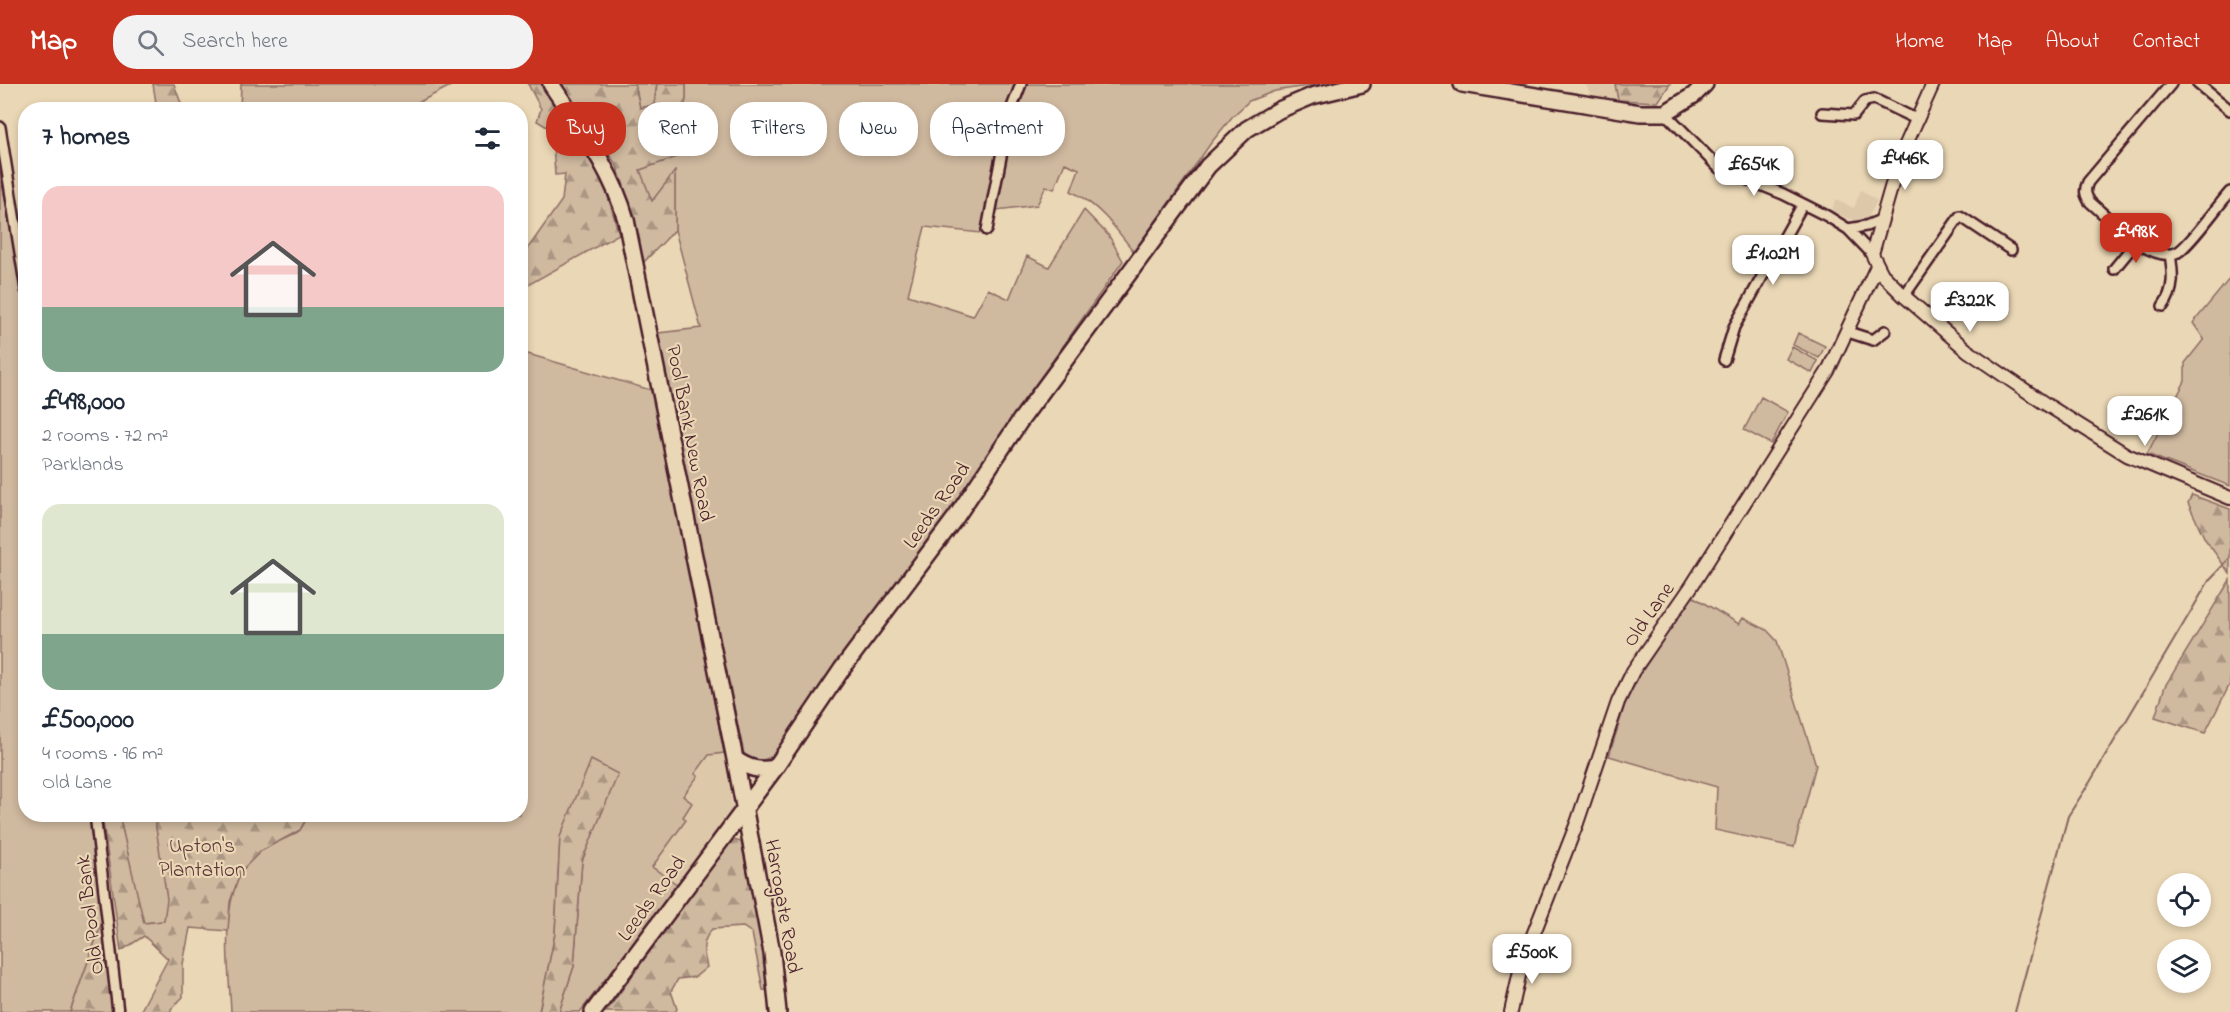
<!DOCTYPE html>
<meta charset="utf-8">
<style>
:root{--surface:#fff;--page:#f2f2f3;--text:#1f2937;--muted:#747a83;--accent:#c8321e}
body{margin:0;font-family:"Indie Flower",sans-serif;background:var(--page);color:var(--text);height:100vh;display:flex;flex-direction:column;font-size:22px;white-space:nowrap}
*{box-sizing:border-box;margin:0}
p{font-size:20px;color:var(--muted)}
.icon{flex:none;width:33px;height:33px;fill:none;stroke:currentColor;stroke-width:2;stroke-linecap:round;stroke-linejoin:round}
.map{position:relative;flex:1;overflow:hidden}
.panel{position:absolute;left:18px;top:18px;width:510px;height:720px;display:flex;flex-direction:column;background:var(--surface);border-radius:24px;box-shadow:0 3px 9px #0003}
.panel>*{flex:none}
.banner{position:absolute;left:546px;top:18px;width:570px;height:54px;display:flex;gap:12px}
.tools{position:absolute;left:2157px;top:789px;display:grid;gap:12px}
.tools a{display:grid;place-items:center;width:54px;height:54px;border-radius:50%;background:var(--surface);box-shadow:0 3px 9px #0003;font-size:30px}
.price{position:absolute;translate:-50% -51px;padding:0 14px;border-radius:12px;background:#fff;color:#222;font-size:20px;line-height:39px;filter:drop-shadow(0 2px 3px #0008)}
.price::after{content:'';position:absolute;left:50%;top:36px;width:18px;height:14px;margin-left:-9px;background:inherit;clip-path:polygon(0 0,100% 0,50% 100%)}
.price.selected{background:var(--accent);color:#fff}
ul{padding:0;list-style:none}
li{display:grid;align-content:center;gap:12px;height:318px;padding:0 24px}
li span{display:grid;place-items:center;height:186px;border-radius:18px;color:#555}
li>.icon{margin-inline-start:auto}
span .icon{width:108px;height:108px;fill:#fffc;stroke-width:1}
li b{font-size:26px}
h2{display:flex;justify-content:space-between;align-items:center;height:72px;padding:0 24px;font-size:26px}
.pill{padding:0 21px;border-radius:24px;background:var(--surface);box-shadow:0 3px 9px #0003;font-size:21px;line-height:54px}
.pill.selected{background:var(--accent);color:#fff}
header{display:flex;align-items:center;gap:36px;box-sizing:border-box;height:84px;padding:0 30px;background:var(--accent);color:#fff}
header strong{font-size:28px}
nav{display:flex;gap:33px;margin-inline-start:auto;font-size:21px}
.search{width:420px;height:54px;background:var(--page);display:flex;align-items:center;gap:15px;box-sizing:border-box;padding:0 21px;border-radius:24px;color:var(--muted);font-size:22px}
.map>svg:first-child{display:block}
.built{fill:#ddc8aa}
.green{fill:#cfb99f;stroke:#8c6c65;stroke-width:1.5}
.forest{fill:url(#forest-firs);stroke:#8c6c65;stroke-width:1.5}
.lines{fill:none;stroke-linecap:round;stroke-linejoin:round}
.stream{stroke:#85635f;stroke-width:2}
.minor-casing{stroke:#4a1f2b;stroke-width:14}
.tertiary-casing{stroke:#4a1f2b;stroke-width:16}
.trunk-casing{stroke:#4a1f2b;stroke-width:20}
.minor{stroke:#ead7b5;stroke-width:9}
.tertiary{stroke:#ead7b5;stroke-width:12}
.trunk{stroke:#ead7b5;stroke-width:15}
.labels{text-anchor:middle;stroke-width:4.5;stroke-linejoin:round;paint-order:stroke}
.street-label{font-size:21px;fill:#4a1f2b;stroke:#ead7b5}
.park-label{font-size:21px;fill:#5e363c;stroke:#ead7b5}
</style>
<header>
<strong>Map</strong>
<div class="search"><svg class="icon" aria-label="search" viewBox="0 0 24 24"><circle cx="10" cy="10" r="6"/><path d="M15 15l6 6"/></svg>Search here</div>
<nav><a>Home</a><a>Map</a><a>About</a><a>Contact</a></nav>
</header>
<div class="map">
<svg width="2230" height="928" viewBox="0 0 2230 928">
<defs>
<pattern id="forest-firs" width="22" height="20" patternUnits="userSpaceOnUse" patternTransform="scale(1.5)"><rect width="22" height="20" fill="#cfb99f"/><path d="M5 1l3.5 6h-7zM16 11l3.5 6h-7z" fill="#aa9682"/></pattern>
</defs>
<rect width="100%" height="100%" fill="#ead7b5"/>
<filter id="ink" filterUnits="userSpaceOnUse"><feTurbulence type="fractalNoise" baseFrequency=".0167" numOctaves="2"/><feDisplacementMap in="SourceGraphic" scale="12" xChannelSelector="R" yChannelSelector="G"/><feConvolveMatrix kernelMatrix="1 2 1 2 8 2 1 2 1" color-interpolation-filters="sRGB"/></filter>
<g filter="url(#ink)">
<path class="built" d="M 1585,0 L 1615,0 L 1618,16 L 1599,13 L 1590,8 Z
M 1861,106 L 1877,117 L 1865,139 L 1847,134 L 1832,127 L 1835,116 L 1854,124 Z
M 724,669 L 733,725 L 678,801 L 652,783 L 686,736 L 682,734 L 683,712 L 698,693 L 694,690 L 709,670 Z"/>
<path class="green" d="M 241,0 L 454,0 L 406,25 L 240,25 Z
M 635,0 L 657,0 L 654,21 L 640,24 Z
M 686,0 L 1018,0 L 1009,17 L 981,149 L 925,143 L 908,211 L 973,232 L 988,205 L 1009,215 L 1027,172 L 1049,183 L 1084,126 L 1109,152 L 1123,177 L 1020,323 L 958,421 L 773,672 C 760,678 755,679 744,670 L 701,469 L 658,249 L 701,244 L 675,146 L 675,88 L 652,118 L 639,86 L 677,73 L 686,14 Z
M 1025,0 L 1320,0 L 1275,7 L 1249,17 L 1232,33 L 1211,59 L 1134,168 C 1115,143 1099,121 1071,107 L 1079,85 L 1065,79 L 1054,105 L 1046,102 L 1037,121 L 997,126 C 1003,82 1008,41 1025,0 Z
M 0,87 L 26,235 L 26,730 L 89,731 L 104,833 L 70,928 L 0,928 Z
M 2230,194 L 2230,402 L 2147,370 L 2185,297 L 2185,279 L 2204,255 L 2193,239 Z
M 1798,249 L 1825,262 L 1819,274 L 1793,261 Z
M 1792,263 L 1818,277 L 1812,289 L 1786,275 Z
M 521,268 L 651,306 L 681,443 L 724,669 L 709,671 L 695,690 L 698,692 L 683,712 L 692,719 L 683,733 L 686,736 L 652,783 L 678,801 L 580,928 L 559,928 L 574,882 L 582,777 L 617,690 L 560,753 L 555,850 L 539,928 L 231,928 C 229,879 215,798 262,766 C 273,758 289,755 299,747 C 303,743 306,735 308,731 L 520,730 Z
M 1761,313 L 1788,328 L 1771,360 L 1744,346 Z
M 1692,512 L 1739,540 L 1743,534 L 1767,546 L 1777,557 L 1816,681 L 1794,763 L 1715,746 L 1717,703 L 1609,672 L 1626,617 L 1642,587 Z
M 119,731 L 154,731 L 168,815 L 164,837 L 143,839 Z"/>
<path class="forest" d="M 153,0 L 174,0 L 183,25 L 157,25 Z
M 528,0 L 544,0 L 598,78 L 619,150 L 526,202 L 521,200 L 521,174 L 562,116 L 565,90 L 555,91 L 552,46 L 537,37 L 541,25 Z
M 557,0 L 635,0 L 640,24 L 654,21 L 657,0 L 686,0 L 686,14 L 677,73 L 640,86 L 652,117 L 675,87 L 675,146 L 644,178 L 623,99 L 616,80 Z
M 1615,0 L 1670,0 L 1658,18 L 1618,16 Z
M 2192,411 L 2230,425 L 2230,490 L 2205,455 L 2188,419 Z
M 2230,496 L 2230,600 L 2205,649 L 2155,633 L 2165,602 Z
M 591,676 L 618,690 L 582,777 L 574,882 L 559,928 L 539,928 L 555,850 L 560,753 Z
M 102,731 L 119,731 L 144,839 L 164,837 L 167,815 L 154,731 L 308,731 L 300,746 L 261,767 L 241,787 L 230,818 L 228,847 L 190,844 L 183,880 L 183,913 L 171,925 L 171,928 L 140,928 L 168,875 L 144,852 L 121,867 Z
M 731,755 L 741,758 L 772,907 L 763,906 L 752,849 L 743,843 L 712,845 C 701,858 703,867 707,883 L 695,893 L 678,895 L 671,907 L 677,925 L 675,928 L 606,928 Z
M 104,833 L 112,928 L 70,928 Z"/>
<g class="lines">
<path class="stream" d="M 2015,928 L 2068,732 L 2090,698 L 2210,495 L 2230,474"/>
<g class="minor-casing">
<path id="minor" d="M 2171,0 L 2088,98 C 2084,106 2085,111 2090,118 C 2109,134 2152,182 2178,168 C 2190,161 2219,120 2230,108
M 2198,0 L 2230,26
M 1665,29 L 1719,84 L 1783,110 L 1827,132 L 1848,145 L 1872,170
M 1822,29 L 1854,31 L 1865,17 L 1874,15 L 1918,36
M 0,43 L 26,206
M 1848,145 L 1866,142 L 1881,136
M 987,146 L 1009,31 L 1021,0
M 2114,185 L 2137,157
M 1904,212 L 1960,132 L 2011,166
M 2163,222 C 2175,206 2173,189 2170,170
M 1848,248 L 1873,256 L 1885,247
M 1724,276 L 1734,243 L 1803,120
M 95,730 L 118,928"/>
</g>
<g class="tertiary-casing">
<path id="tertiary" d="M 1933,0 L 1899,76 L 1872,170 L 1882,190 L 1904,212 L 1968,267 L 2044,319 L 2127,371 L 2230,414
M 1511,928 L 1519,892 L 1526,869 L 1577,739 L 1618,618 L 1633,587 L 1691,503 L 1828,287 L 1877,182"/>
</g>
<g class="trunk-casing">
<path id="trunk" d="M 551,0 C 580,44 612,85 626,136 L 735,675 L 772,869 L 778,928
M 1462,0 L 1640,29 L 1665,29 L 1694,11 L 1705,0
M 735,675 C 749,685 759,687 775,684
M 593,928 L 775,684 L 842,585 L 956,433 L 1020,337 L 1208,82 L 1247,45 L 1279,26 L 1312,12 L 1362,0"/>
</g>
<use href="#minor" class="minor"/>
<use href="#tertiary" class="tertiary"/>
<use href="#trunk" class="trunk"/>
</g>
</g>
<g class="labels">
<g class="street-label">
<text transform="translate(691 349) rotate(79)" y="7">Pool Bank New Road</text>
<text transform="translate(936 421) rotate(-55)" y="7">Leeds Road</text>
<text transform="translate(1648 530) rotate(-55)" y="7">Old Lane</text>
<text transform="translate(651 814) rotate(-54)" y="7">Leeds Road</text>
<text transform="translate(784 822) rotate(80)" y="7">Harrogate Road</text>
<text transform="translate(89 831) rotate(-97)" y="7">Old Pool Bank</text>
</g>
<g class="park-label">
<text x="202" y="768">Upton's<tspan x="202" dy="24">Plantation</tspan></text>
</g>
</g>
</svg>
<div class="tools">
<a><svg class="icon" aria-label="locate" viewBox="0 0 24 24"><circle cx="12" cy="12" r="6"/><path d="M12 2v4M12 18v4M2 12h4M18 12h4"/></svg></a>
<a><svg class="icon" aria-label="layers" viewBox="0 0 24 24"><path d="M12 4l9 5-9 5-9-5zM3 14l9 5 9-5"/></svg></a>
</div>
<b class="price" style="left:1905px;top:107px">£446K</b>
<b class="price" style="left:1754px;top:113px">£654K</b>
<b class="price selected" style="left:2136px;top:180px">£498K</b>
<b class="price" style="left:1773px;top:202px">£1.02M</b>
<b class="price" style="left:1970px;top:249px">£322K</b>
<b class="price" style="left:2145px;top:363px">£261K</b>
<b class="price" style="left:1532px;top:901px">£500K</b>
<div class="banner">
<a class="pill selected">Buy</a>
<a class="pill">Rent</a>
<a class="pill">Filters</a>
<a class="pill">New</a>
<a class="pill">Apartment</a>
</div>
<section class="panel">
<h2>7 homes<svg class="icon" aria-label="filters" viewBox="0 0 24 24"><path d="M4 7h16M4 17h16"/><circle cx="9" cy="7" r="2"/><circle cx="15" cy="17" r="2"/></svg></h2>
<ul>
<li><span style="background:linear-gradient(#f6c9c9 65%,#7fa58c 0)"><svg class="icon" aria-label="home" viewBox="0 0 24 24"><path d="M3 11l9-7 9 7M6 9v11h12V9"/></svg></span><div><b>£498,000</b><p>2 rooms · 72 m²</p><p>Parklands</p></div></li>
<li><span style="background:linear-gradient(#dfe7d0 70%,#7fa58c 0)"><svg class="icon" aria-label="home" viewBox="0 0 24 24"><path d="M3 11l9-7 9 7M6 9v11h12V9"/></svg></span><div><b>£500,000</b><p>4 rooms · 96 m²</p><p>Old Lane</p></div></li>
</ul>
</section>
</div>
